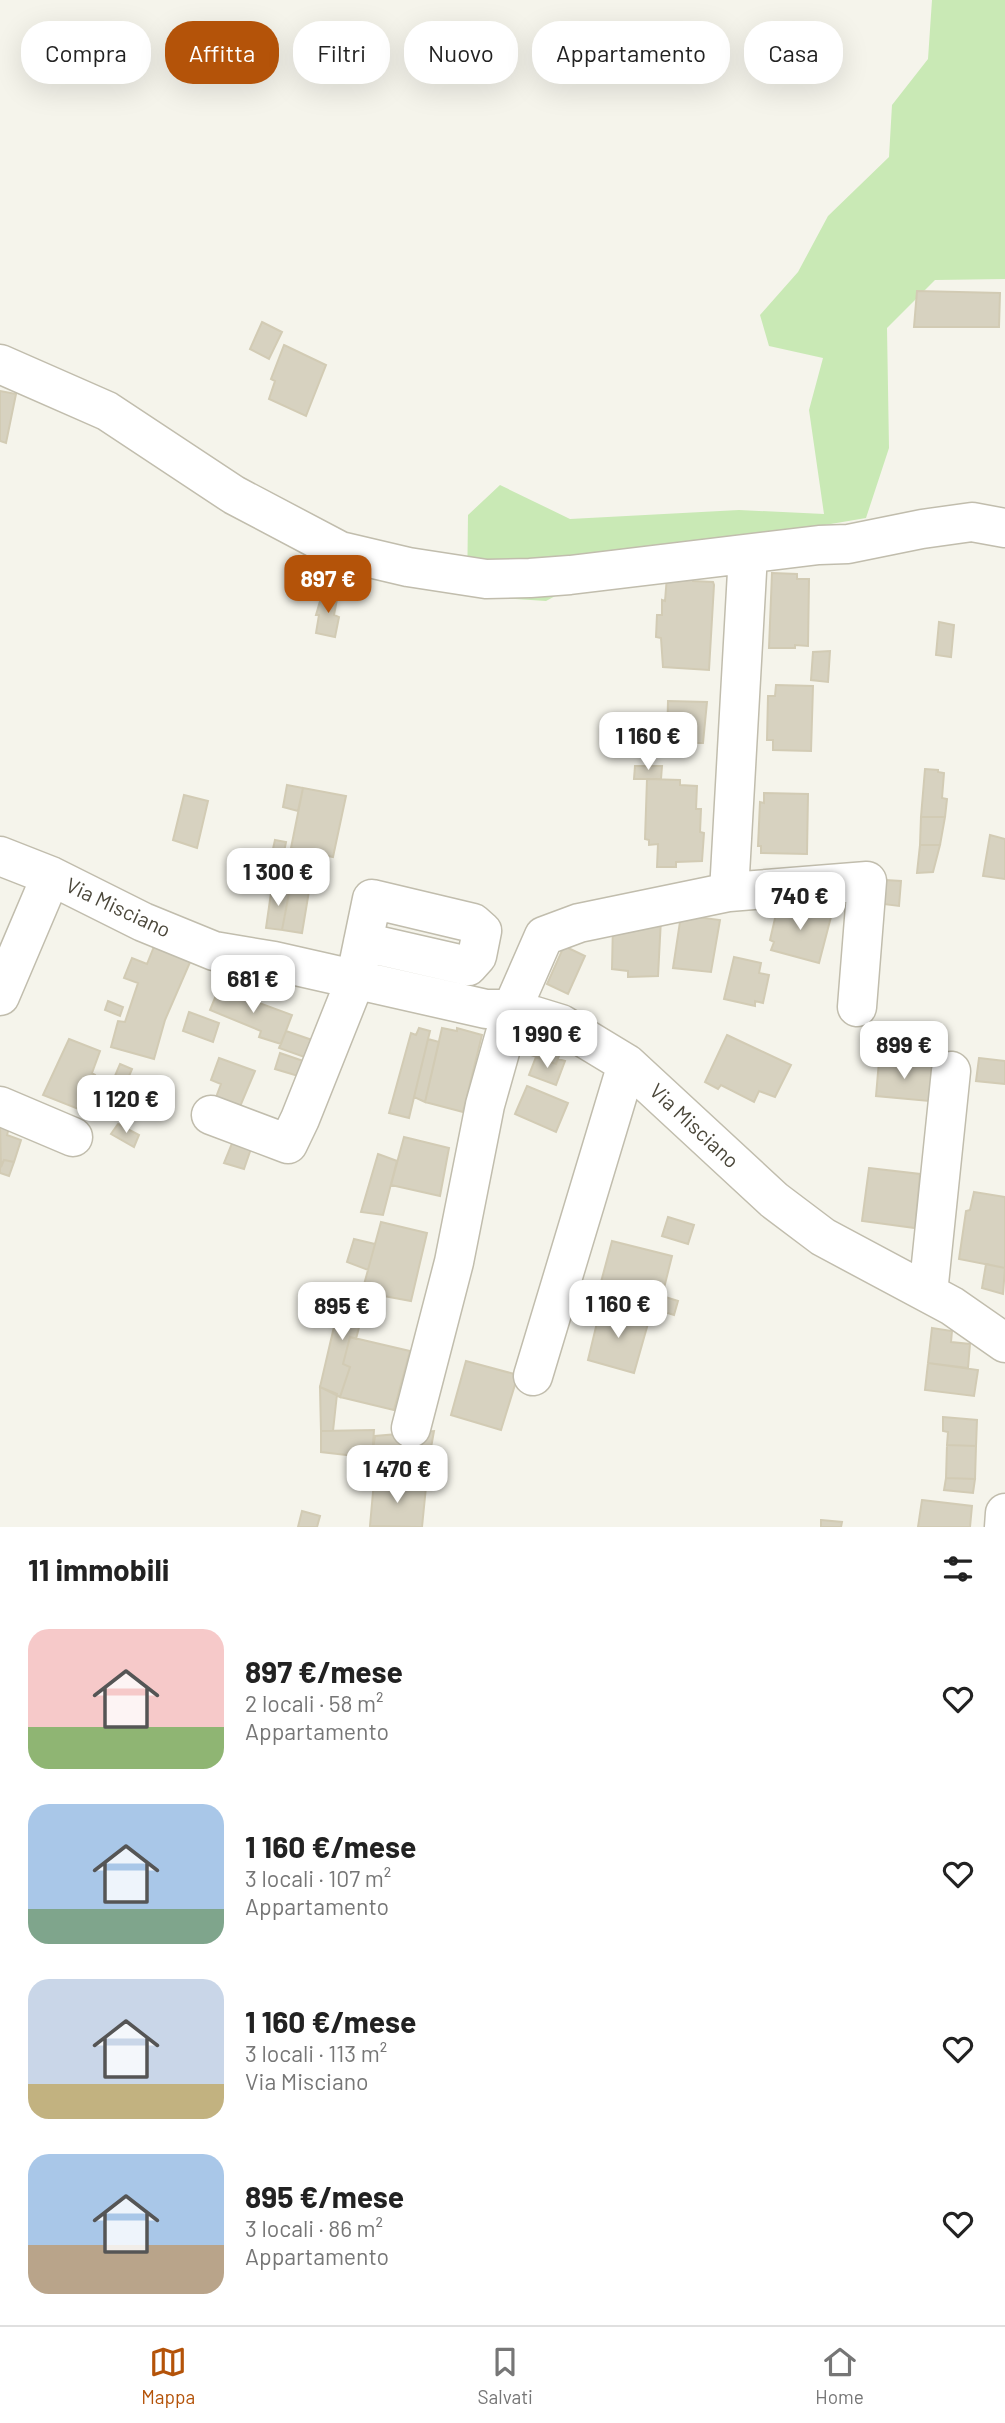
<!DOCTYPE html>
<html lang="it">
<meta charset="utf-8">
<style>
:root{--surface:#fff;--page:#f2f2f2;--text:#222;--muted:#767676;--line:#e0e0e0;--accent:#b45309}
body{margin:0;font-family:Barlow,sans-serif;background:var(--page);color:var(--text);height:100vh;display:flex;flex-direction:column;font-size:26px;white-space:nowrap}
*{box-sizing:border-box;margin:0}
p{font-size:23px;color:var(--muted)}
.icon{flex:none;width:38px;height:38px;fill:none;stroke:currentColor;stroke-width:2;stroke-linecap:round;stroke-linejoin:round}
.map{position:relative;height:1527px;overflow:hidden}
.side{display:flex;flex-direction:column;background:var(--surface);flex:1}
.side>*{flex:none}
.top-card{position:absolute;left:21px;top:21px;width:964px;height:63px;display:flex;gap:14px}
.price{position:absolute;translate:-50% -60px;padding:0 16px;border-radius:14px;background:#fff;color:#222;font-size:23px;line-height:46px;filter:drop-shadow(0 2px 4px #0008)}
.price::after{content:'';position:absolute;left:50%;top:42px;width:21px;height:16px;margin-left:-10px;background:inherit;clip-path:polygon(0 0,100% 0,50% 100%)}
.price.active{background:var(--accent);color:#fff}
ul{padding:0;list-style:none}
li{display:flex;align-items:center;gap:21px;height:175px;padding:0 28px}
li span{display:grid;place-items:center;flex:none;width:196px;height:140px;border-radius:21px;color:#555}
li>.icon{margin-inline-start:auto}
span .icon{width:84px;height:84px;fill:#fffc;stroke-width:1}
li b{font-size:30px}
h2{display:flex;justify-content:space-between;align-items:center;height:84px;padding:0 28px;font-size:30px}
.chip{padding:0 24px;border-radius:28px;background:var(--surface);box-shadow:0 7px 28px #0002;font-size:24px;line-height:63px}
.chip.active{background:var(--accent);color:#fff}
.menu{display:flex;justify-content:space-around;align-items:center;height:98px;border-top:2px solid var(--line);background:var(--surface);font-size:19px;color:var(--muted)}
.menu a{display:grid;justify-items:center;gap:4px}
.menu .active{color:var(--accent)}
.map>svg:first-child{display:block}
.green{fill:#c9e9b5}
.building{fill:#d7d2c0;stroke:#d2cbb4;stroke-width:2}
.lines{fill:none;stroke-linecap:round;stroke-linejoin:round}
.minor-casing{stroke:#c1bdad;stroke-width:41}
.minor{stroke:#fff;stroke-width:38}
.labels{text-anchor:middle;stroke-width:7;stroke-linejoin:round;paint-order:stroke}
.street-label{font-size:21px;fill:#4a4639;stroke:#fff}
</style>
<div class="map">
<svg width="1005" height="1527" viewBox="0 0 1005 1527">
<rect width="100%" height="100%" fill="#f5f4eb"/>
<path class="green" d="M 932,0 L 1005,0 L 1005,279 L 935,280 L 887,328 L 889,448 L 866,518 L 772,534 L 641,550 L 546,601 L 467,596 L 468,515 L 500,485 L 570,519 L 739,510 L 824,514 L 809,410 L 823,358 L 769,346 L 760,315 L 798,272 L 828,216 L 889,157 L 892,105 L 928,59 Z"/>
<path class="building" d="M 917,291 L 1000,293 L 999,327 L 914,327 Z
M 262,322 L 282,332 L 269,359 L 250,349 Z
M 284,345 L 326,365 L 306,416 L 269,399 L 275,381 L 271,379 Z
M 0,391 L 16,394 L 6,443 L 0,441 Z
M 772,573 L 797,574 L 797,579 L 809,579 L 808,646 L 795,645 L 795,648 L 769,648 Z
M 667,576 L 693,577 L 693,581 L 713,582 L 714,585 L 709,670 L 663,667 L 661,638 L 656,637 L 657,615 L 662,615 L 662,600 L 665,601 Z
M 323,591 L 338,594 L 334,615 L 339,617 L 335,637 L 316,633 L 319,615 L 316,615 Z
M 939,622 L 954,625 L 951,657 L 936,655 Z
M 830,651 L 828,682 L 811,680 L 813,652 Z
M 776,685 L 813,686 L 811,751 L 773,750 L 773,740 L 767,740 L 768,696 L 775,696 Z
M 668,701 L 707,702 L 703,743 L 667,743 Z
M 635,766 L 662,766 L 661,779 L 634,779 Z
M 925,769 L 938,770 L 938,772 L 944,773 L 942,798 L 947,799 L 945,817 L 921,817 Z
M 647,779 L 680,780 L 680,785 L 697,786 L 696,809 L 701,809 L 700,832 L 704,833 L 702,861 L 676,862 L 676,867 L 657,867 L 658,844 L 649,845 L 649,840 L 645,839 Z
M 287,785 L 303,788 L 298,811 L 283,807 Z
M 303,788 L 346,796 L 333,857 L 291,848 Z
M 764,793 L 808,794 L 807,854 L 761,853 L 761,846 L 758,846 L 760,802 L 764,803 Z
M 184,795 L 208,801 L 197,848 L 173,840 Z
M 921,817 L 945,817 L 940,845 L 920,845 Z
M 990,835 L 1005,839 L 1005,879 L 983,876 Z
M 275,840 L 286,842 L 282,862 L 297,865 L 294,877 L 268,871 Z
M 920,845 L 940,845 L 933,872 L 917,873 Z
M 885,880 L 901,881 L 899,906 L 883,904 Z
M 272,886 L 290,888 L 282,930 L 266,928 Z
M 290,888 L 309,891 L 302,933 L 282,930 Z
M 783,902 L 832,913 L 819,963 L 771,950 L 774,942 L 770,940 L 776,914 L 780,915 Z
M 681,915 L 720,920 L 711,972 L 673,968 Z
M 661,919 L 658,976 L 628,977 L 628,971 L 612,969 L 613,923 Z
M 155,944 L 191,960 L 165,1020 L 154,1059 L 111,1047 L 118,1021 L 125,1022 L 138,983 L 124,978 L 132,958 L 147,964 Z
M 564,946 L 585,956 L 568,994 L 547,984 Z
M 734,957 L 761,963 L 759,973 L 769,975 L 763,1003 L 755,1001 L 755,1006 L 724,999 Z
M 219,988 L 292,1015 L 281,1044 L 259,1037 L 261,1031 L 210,1010 Z
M 108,1001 L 123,1007 L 120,1016 L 105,1010 Z
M 189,1012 L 219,1023 L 213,1042 L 183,1031 Z
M 525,1018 L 567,1034 L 556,1064 L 514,1049 Z
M 419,1028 L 430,1031 L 409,1118 L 389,1113 L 411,1033 L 416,1035 Z
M 442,1028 L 457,1031 L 457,1028 L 482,1035 L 463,1112 L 425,1102 Z
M 286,1031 L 315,1041 L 310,1059 L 279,1048 Z
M 727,1035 L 791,1065 L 775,1097 L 759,1091 L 754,1102 L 721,1085 L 718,1089 L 705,1082 Z
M 69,1039 L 100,1051 L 92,1073 L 95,1075 L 81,1110 L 43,1095 Z
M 428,1039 L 439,1042 L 425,1102 L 414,1097 Z
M 280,1053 L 309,1063 L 305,1078 L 275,1069 Z
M 536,1057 L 556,1064 L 558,1059 L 565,1061 L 556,1085 L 529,1075 Z
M 219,1058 L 255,1071 L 236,1116 L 212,1108 L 221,1084 L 211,1080 Z
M 979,1058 L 1005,1061 L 1005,1084 L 976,1081 Z
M 879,1061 L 932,1065 L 929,1101 L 876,1096 Z
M 120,1064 L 132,1069 L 118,1102 L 106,1097 Z
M 91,1084 L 104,1090 L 97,1110 L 83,1106 Z
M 527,1086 L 568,1103 L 556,1132 L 515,1114 Z
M 118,1124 L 139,1135 L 134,1147 L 111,1134 Z
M 0,1125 L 9,1128 L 7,1135 L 21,1140 L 14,1162 L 4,1160 L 1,1167 Z
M 404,1137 L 449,1148 L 440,1196 L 391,1185 Z
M 254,1140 L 244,1169 L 224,1163 L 233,1141 Z
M 378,1154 L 397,1161 L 383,1215 L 361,1212 Z
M 4,1160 L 14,1162 L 9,1176 L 0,1173 L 0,1166 Z
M 869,1168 L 920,1174 L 915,1228 L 862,1221 Z
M 974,1192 L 1005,1197 L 1005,1268 L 959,1259 L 966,1211 L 970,1210 Z
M 668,1217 L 694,1225 L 688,1244 L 662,1236 Z
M 381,1222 L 427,1233 L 411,1301 L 362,1292 Z
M 354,1239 L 375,1244 L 368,1270 L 347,1262 Z
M 612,1241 L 672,1256 L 661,1300 L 601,1282 Z
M 986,1264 L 1005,1268 L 1003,1294 L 982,1288 Z
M 343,1288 L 362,1292 L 356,1316 L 362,1316 L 356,1339 L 350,1337 L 343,1364 L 350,1367 L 340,1397 L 320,1387 Z
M 662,1296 L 678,1301 L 674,1315 L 658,1310 Z
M 601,1306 L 649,1320 L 634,1373 L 588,1360 Z
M 932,1328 L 952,1331 L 951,1342 L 970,1344 L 968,1368 L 928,1363 Z
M 350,1337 L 410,1351 L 394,1410 L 340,1397 L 350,1367 L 343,1364 Z
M 466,1361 L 518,1375 L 501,1430 L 451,1415 Z
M 928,1363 L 978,1370 L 974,1396 L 925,1390 Z
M 320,1387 L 337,1394 L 333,1431 L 321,1431 Z
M 943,1417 L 977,1420 L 976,1446 L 947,1445 L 948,1432 L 943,1431 Z
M 374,1430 L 372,1458 L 321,1452 L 321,1431 Z
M 434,1431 L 425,1481 L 396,1476 L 398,1464 L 411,1433 Z
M 411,1433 L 398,1464 L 371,1462 L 375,1436 Z
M 947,1445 L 976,1446 L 975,1479 L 946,1478 Z
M 946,1478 L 975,1479 L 973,1493 L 944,1490 Z
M 374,1481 L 426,1487 L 422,1527 L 370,1526 Z
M 922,1500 L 972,1506 L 970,1527 L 918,1527 Z
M 302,1511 L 320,1516 L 317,1527 L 298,1527 Z
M 821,1520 L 842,1522 L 841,1527 L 821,1527 Z"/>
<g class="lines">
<g class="minor-casing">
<path id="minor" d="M 0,364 L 107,411 L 234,495 L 340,551 L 408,567 L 486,579 L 530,578 L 570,575 L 819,545 L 848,544 L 922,529 L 972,522 L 1005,528
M 0,856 L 51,876 L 143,922 L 214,951 L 274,961 L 486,1009 L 512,1009 L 561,1024 L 627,1064 L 774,1200 L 823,1237 L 952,1306 L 1005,1343
M 729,892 L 748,554
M 0,996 L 51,876
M 0,1106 L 73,1137
M 211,1115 L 288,1144 L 300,1119 L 355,981 L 372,899 L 473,923 L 482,931 L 477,956 L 468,966 L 363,942
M 928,1293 L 951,1071
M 533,1376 L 627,1064
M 411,1428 L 454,1262 L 485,1105 L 512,1009 L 544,936 L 579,923 L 729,892 L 867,881 L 857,1007
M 1004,1527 L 1005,1513"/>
</g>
<use href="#minor" class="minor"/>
</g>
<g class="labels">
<g class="street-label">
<text transform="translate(118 908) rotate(25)" y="7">Via Misciano</text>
<text transform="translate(694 1126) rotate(43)" y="7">Via Misciano</text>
</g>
</g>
</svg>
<b class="price active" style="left:328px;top:615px">897 €</b>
<b class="price" style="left:648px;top:772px">1 160 €</b>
<b class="price" style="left:278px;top:908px">1 300 €</b>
<b class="price" style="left:800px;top:932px">740 €</b>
<b class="price" style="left:253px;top:1015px">681 €</b>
<b class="price" style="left:547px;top:1070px">1 990 €</b>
<b class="price" style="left:904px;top:1081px">899 €</b>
<b class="price" style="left:126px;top:1135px">1 120 €</b>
<b class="price" style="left:618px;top:1340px">1 160 €</b>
<b class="price" style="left:342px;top:1342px">895 €</b>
<b class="price" style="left:397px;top:1505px">1 470 €</b>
<div class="top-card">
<a class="chip">Compra</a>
<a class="chip active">Affitta</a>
<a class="chip">Filtri</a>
<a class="chip">Nuovo</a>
<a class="chip">Appartamento</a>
<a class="chip">Casa</a>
</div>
</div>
<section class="side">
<h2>11 immobili<svg class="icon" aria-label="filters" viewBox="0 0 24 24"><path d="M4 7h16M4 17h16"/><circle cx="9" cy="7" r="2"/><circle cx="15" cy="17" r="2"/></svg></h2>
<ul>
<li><span style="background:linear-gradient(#f6c9c9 70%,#8fb573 0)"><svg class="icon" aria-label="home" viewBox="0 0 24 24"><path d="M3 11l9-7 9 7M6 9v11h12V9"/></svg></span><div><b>897 €/mese</b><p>2 locali · 58 m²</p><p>Appartamento</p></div><svg class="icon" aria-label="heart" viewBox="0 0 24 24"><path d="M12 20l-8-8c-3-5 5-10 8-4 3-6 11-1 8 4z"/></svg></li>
<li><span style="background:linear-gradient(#a9c7e8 75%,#7fa58c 0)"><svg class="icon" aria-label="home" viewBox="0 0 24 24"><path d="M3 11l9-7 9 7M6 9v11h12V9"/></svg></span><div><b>1 160 €/mese</b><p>3 locali · 107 m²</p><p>Appartamento</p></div><svg class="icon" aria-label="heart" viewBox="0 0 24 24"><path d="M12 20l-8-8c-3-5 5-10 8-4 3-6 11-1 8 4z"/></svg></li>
<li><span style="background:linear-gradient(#c9d6e8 75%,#c2b280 0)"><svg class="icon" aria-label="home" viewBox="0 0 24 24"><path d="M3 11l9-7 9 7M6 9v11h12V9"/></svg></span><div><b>1 160 €/mese</b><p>3 locali · 113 m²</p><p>Via Misciano</p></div><svg class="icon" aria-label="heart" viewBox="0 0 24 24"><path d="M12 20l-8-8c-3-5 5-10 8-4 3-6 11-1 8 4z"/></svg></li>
<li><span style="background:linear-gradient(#a9c7e8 65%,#b9a48a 0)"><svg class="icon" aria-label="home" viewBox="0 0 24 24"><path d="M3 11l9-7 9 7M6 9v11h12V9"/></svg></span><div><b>895 €/mese</b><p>3 locali · 86 m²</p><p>Appartamento</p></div><svg class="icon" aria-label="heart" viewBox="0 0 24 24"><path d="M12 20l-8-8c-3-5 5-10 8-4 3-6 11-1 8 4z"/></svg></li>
</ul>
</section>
<nav class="menu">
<a class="active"><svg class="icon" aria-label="map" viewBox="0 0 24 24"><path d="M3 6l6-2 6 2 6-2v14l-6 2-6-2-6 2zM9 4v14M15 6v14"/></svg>Mappa</a>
<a><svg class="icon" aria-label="saved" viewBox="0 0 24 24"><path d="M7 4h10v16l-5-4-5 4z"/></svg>Salvati</a>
<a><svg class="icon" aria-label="home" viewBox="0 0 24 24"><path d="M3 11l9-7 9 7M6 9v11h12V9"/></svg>Home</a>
</nav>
